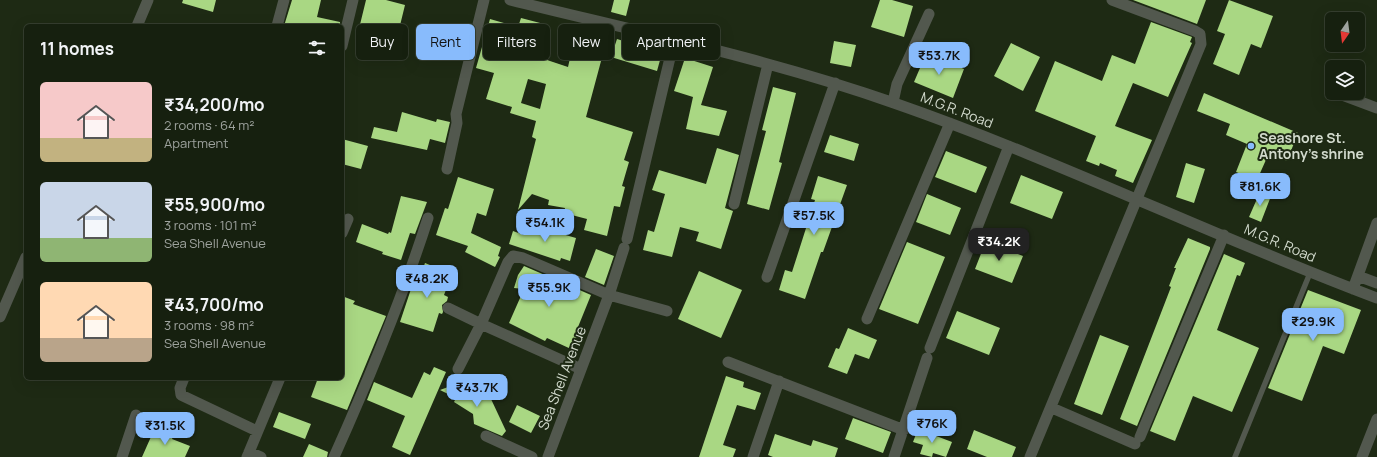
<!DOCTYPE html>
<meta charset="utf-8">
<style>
:root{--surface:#16200f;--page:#232d1d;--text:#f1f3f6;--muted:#9ea39e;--line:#353e2f;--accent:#88bbfc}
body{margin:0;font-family:Manrope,sans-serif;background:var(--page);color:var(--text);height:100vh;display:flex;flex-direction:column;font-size:15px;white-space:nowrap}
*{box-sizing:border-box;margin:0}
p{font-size:13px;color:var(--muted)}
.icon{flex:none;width:22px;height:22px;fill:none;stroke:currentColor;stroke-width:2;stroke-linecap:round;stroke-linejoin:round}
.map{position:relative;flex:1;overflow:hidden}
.side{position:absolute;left:24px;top:24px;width:320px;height:356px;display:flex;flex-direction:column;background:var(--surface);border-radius:6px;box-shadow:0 4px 16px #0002,0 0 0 1px var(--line)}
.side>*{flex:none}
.hud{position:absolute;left:356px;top:24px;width:380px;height:36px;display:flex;gap:8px}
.needle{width:26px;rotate:194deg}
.buttons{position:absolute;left:1325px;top:12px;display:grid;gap:8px}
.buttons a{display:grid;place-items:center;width:40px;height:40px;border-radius:6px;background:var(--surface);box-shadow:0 4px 16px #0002,0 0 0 1px var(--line);font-size:20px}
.price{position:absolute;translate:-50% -34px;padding:0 9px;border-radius:8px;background:var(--accent);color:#111;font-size:13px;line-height:26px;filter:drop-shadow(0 1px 2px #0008)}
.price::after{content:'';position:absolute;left:50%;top:24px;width:12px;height:9px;margin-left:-6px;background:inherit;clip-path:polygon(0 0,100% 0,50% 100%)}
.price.on{background:#222;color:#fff}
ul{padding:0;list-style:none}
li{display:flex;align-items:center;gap:12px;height:100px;padding:0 16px}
li span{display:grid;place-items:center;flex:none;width:112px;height:80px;border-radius:6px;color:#555}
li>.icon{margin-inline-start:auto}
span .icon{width:48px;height:48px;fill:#fffc;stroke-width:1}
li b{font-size:17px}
h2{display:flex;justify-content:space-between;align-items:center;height:48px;padding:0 16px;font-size:17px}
.pill{padding:0 14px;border-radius:6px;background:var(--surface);box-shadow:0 4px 16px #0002,0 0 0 1px var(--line);font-size:14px;line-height:36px}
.pill.on{background:var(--accent);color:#111}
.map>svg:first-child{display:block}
.building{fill:#a9d783;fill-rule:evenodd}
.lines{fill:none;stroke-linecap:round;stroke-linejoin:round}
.service{stroke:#52584e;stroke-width:5.5}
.minor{stroke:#52584e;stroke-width:11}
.poi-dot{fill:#88bbfc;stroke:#1e2a14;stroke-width:1.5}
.labels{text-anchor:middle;stroke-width:4;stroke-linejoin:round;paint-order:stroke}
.street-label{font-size:14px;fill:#d2dacd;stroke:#1e2a14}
.poi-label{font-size:14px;font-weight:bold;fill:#d2dacd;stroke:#1e2a14;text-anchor:start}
</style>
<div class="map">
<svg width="1377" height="457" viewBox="0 0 1377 457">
<rect width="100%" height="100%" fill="#1e2a14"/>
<path class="building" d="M 183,0 L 216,0 L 213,12 L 182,3 Z
M 292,0 L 321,0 L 317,17 L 340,22 L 340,26 L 284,26 Z
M 366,0 L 386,0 L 405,5 L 393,54 L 355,45 Z
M 614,0 L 630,0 L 626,16 L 611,12 Z
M 880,0 L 892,0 L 913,6 L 904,37 L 871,27 Z
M 1133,0 L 1206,0 L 1197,24 Z
M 1229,0 L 1273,16 L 1261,48 L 1251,44 L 1239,75 L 1213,64 L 1225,34 L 1217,31 Z
M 521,18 L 544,24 L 535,56 L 568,67 L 574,41 L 604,50 L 586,117 L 633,132 L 624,160 L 629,162 L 622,186 L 625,187 L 620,207 L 614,206 L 607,236 L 584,230 L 587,219 L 564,213 L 565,208 L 548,205 L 549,200 L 532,194 L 518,210 L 536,139 L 532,137 L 536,121 L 510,113 L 512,107 L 486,99 L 494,73 L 476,68 L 490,19 L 518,27 ZM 528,79 L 546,84 L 540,109 L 521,103 Z
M 1151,22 L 1192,37 L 1190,42 L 1192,43 L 1168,97 L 1133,83 L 1115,126 L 1152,140 L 1133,183 L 1115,176 L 1117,170 L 1100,163 L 1099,166 L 1086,161 L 1096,136 L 1035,111 L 1055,61 L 1102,81 L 1112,55 L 1135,64 Z
M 617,39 L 662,53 L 657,71 L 611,57 Z
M 834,41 L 856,45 L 851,67 L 830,63 Z
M 1011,43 L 1040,57 L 1023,91 L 994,76 Z
M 926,54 L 964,69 L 953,98 L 914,82 Z
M 685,58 L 713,67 L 701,105 L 727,111 L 719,136 L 686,129 L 693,97 L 674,91 Z
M 773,87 L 796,93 L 779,162 L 782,163 L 769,210 L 747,204 L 766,131 L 762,130 Z
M 1204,93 L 1298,133 L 1287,161 L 1269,153 L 1257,180 L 1236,172 L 1247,144 L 1226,135 L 1230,124 L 1197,111 Z
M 402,112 L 436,122 L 437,119 L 450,122 L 445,143 L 430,139 L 427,150 L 371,138 L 374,127 L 397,132 Z
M 830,135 L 859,144 L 854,161 L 824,152 Z
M 342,139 L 368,146 L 361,169 L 342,164 Z
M 717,148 L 739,155 L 725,208 L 733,211 L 721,249 L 696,241 L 699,232 L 680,227 L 672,257 L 643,250 L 648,230 L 654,232 L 665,194 L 652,190 L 659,170 L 706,184 Z
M 946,151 L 987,167 L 976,193 L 935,177 Z
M 1186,163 L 1205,169 L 1194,203 L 1176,197 Z
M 1021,175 L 1063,192 L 1052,219 L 1010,203 Z
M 818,176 L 847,185 L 823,252 L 821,252 L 805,299 L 779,290 L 785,270 L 792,272 L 815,200 L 811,199 Z
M 458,177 L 494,189 L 486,216 L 477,213 L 471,233 L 501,247 L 498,256 L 500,257 L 495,267 L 465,252 L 468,246 L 436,235 L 445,208 L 448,209 Z
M 1260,192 L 1271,196 L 1261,222 L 1249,217 Z
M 927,194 L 961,208 L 950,235 L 916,222 Z
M 401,196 L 427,202 L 415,234 L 410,233 L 401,260 L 382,254 L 383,252 L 356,242 L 362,224 L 388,234 L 389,232 L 391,233 Z
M 527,224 L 576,238 L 570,261 L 561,258 L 560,261 L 509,244 L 513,231 L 524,235 Z
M 1188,238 L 1210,247 L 1210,249 L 1137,426 L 1120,419 L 1171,287 L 1169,286 L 1176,268 L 1174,268 Z
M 986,241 L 1023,256 L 1012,283 L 975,269 Z
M 907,242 L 945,257 L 918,324 L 879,309 Z
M 596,249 L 614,256 L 604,285 L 585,277 Z
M 1224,254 L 1245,263 L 1240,276 L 1237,275 L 1217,330 L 1259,348 L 1232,412 L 1193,396 L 1175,441 L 1150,431 Z
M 425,263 L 452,274 L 444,295 L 448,297 L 447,301 L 442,305 L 443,312 L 442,314 L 439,313 L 433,332 L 400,322 L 413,283 L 417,285 Z
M 524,266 L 591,295 L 578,327 L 581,328 L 571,349 L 547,338 L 545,341 L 509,323 L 524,289 L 514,288 L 518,275 Z
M 699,271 L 742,290 L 721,338 L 678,319 Z
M 1308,290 L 1361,310 L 1344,354 L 1323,346 L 1302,401 L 1268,388 Z
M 342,296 L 355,301 L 353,304 L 386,316 L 347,410 L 311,397 L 318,378 L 342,378 Z
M 957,311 L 1000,328 L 989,355 L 946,338 Z
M 848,328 L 877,340 L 869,359 L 855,354 L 847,374 L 828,367 L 836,348 L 839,349 Z
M 1100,335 L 1129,346 L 1102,415 L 1074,404 Z
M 434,367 L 446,372 L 410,455 L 392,447 L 405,416 L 367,400 L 374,382 L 412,398 L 424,372 L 430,375 Z
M 726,376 L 744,382 L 743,387 L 761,393 L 755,410 L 737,405 L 723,445 L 736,449 L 733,457 L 699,457 Z
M 467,380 L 475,398 L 491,399 L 506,431 L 502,436 L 474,424 L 473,414 L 454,402 L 456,398 L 440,390 Z
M 517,405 L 540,416 L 531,433 L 509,422 Z
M 279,412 L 311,424 L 305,439 L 273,427 Z
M 853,418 L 891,432 L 883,453 L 845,439 Z
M 166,427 L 175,431 L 172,439 L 190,446 L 185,457 L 142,457 L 154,430 L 163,434 Z
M 918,429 L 952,442 L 946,457 L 933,453 L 932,457 L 920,454 L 923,445 L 913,442 Z
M 974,430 L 1016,447 L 1012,457 L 987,457 L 967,449 Z
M 775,434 L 811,446 L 813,440 L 838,448 L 835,457 L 773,457 L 768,455 Z
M 309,444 L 328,452 L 327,457 L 303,457 Z"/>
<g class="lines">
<path class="service" d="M 1235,457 L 1310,273"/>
<path class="minor" d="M 510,0 C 639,32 769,59 894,103 C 1058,160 1214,237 1377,298
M 137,26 L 148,0
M 277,26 L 284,0
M 342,46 L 353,0
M 1337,93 L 1377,108
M 893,102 L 897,84 L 929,14
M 447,169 L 457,123 L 456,114 L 484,0
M 734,204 L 768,64
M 342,233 L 348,219
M 627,239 L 674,41
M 624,248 L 609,295 L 667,311
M 1358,276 L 1377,283
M 767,277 L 835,83
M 1353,289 L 1377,223
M 448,308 L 481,324 L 458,369
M 0,317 L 26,257
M 867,319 L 950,123
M 930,348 L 1009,146
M 728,362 L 904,430
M 184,378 L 180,388 L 181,395 L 257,431
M 1052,408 L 1135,444
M 486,436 L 532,457
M 1140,437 L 1224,235
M 249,452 L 261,457
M 122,457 L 136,415
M 247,457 L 280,378
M 334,457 C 369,379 402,299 428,218
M 548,457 L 609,295 L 523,258 L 513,256 L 508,262 L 481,324 L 581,369
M 753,457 L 779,381
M 894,457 L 927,358
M 1030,457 L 1201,44 L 1200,34 L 1195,31 L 1112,0
M 1362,457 L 1377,419"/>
</g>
<circle class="poi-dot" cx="1251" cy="146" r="4"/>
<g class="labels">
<g class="street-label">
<text transform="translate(957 110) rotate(21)" y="5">M.G.R. Road</text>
<text transform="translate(1280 243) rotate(23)" y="5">M.G.R. Road</text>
<text transform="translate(562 378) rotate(-69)" y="5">Sea Shell Avenue</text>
</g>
<g class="poi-label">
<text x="1259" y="143">Seashore St.<tspan x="1259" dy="16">Antony's shrine</tspan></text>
</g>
</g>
</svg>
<div class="buttons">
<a><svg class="needle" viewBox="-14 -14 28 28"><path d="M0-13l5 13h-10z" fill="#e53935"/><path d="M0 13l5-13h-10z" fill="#9ea39e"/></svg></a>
<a><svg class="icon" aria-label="layers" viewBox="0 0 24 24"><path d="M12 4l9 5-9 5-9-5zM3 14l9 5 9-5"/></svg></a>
</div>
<b class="price" style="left:939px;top:76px">₹53.7K</b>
<b class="price" style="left:1260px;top:207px">₹81.6K</b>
<b class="price" style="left:814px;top:236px">₹57.5K</b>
<b class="price" style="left:545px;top:243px">₹54.1K</b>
<b class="price on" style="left:999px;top:262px">₹34.2K</b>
<b class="price" style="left:427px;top:299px">₹48.2K</b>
<b class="price" style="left:549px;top:308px">₹55.9K</b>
<b class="price" style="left:1313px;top:342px">₹29.9K</b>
<b class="price" style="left:477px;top:408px">₹43.7K</b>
<b class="price" style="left:932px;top:444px">₹76K</b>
<b class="price" style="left:165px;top:446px">₹31.5K</b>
<div class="hud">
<a class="pill">Buy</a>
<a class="pill on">Rent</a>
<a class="pill">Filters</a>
<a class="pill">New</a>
<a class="pill">Apartment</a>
</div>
<section class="side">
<h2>11 homes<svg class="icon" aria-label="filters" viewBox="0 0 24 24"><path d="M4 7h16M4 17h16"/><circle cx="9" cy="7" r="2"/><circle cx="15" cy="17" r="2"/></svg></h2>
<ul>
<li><span style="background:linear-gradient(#f6c9c9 70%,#c2b280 0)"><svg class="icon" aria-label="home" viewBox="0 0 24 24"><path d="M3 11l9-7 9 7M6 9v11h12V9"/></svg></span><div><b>₹34,200/mo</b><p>2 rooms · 64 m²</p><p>Apartment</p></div></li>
<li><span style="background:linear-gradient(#c9d6e8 70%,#8fb573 0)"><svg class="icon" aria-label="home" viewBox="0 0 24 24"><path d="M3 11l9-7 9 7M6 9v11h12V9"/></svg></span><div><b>₹55,900/mo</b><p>3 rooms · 101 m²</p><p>Sea Shell Avenue</p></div></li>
<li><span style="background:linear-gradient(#ffd9b3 70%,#b9a48a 0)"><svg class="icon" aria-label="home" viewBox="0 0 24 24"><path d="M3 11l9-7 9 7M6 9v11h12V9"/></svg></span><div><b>₹43,700/mo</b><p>3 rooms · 98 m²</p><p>Sea Shell Avenue</p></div></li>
</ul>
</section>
</div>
